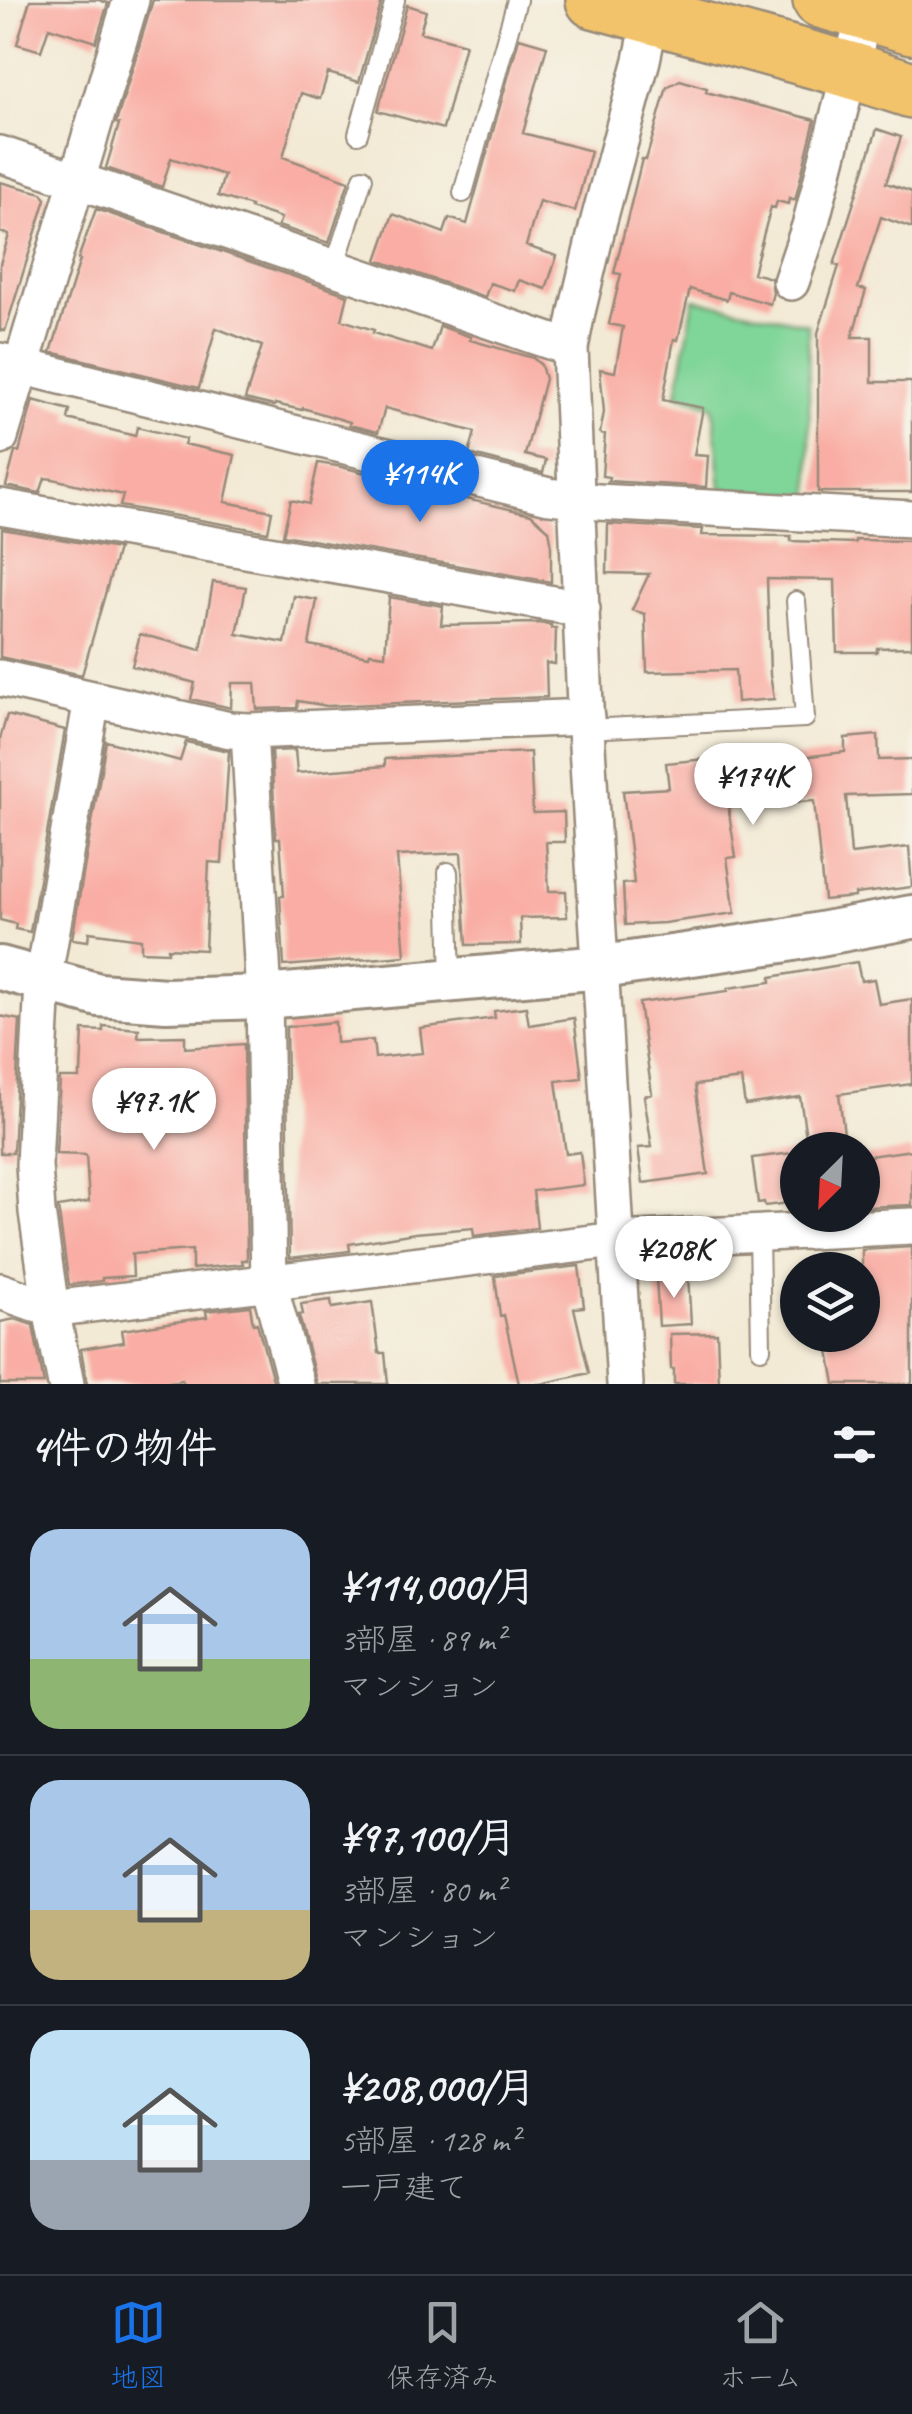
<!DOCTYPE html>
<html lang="ja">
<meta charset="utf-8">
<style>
:root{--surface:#171b24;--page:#20242c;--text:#f1f3f6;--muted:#9ea1a6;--line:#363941;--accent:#1a73e8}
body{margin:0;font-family:Caveat,"Klee One",sans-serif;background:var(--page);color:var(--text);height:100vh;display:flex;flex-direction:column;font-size:38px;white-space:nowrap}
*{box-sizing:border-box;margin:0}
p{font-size:32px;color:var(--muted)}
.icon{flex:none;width:55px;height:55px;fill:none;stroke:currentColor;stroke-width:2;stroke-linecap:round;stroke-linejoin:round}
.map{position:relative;height:1384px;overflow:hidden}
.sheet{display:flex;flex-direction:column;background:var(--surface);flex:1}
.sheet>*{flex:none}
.needle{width:65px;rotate:204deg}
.fabs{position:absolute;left:780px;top:1132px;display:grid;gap:20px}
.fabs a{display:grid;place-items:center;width:100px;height:100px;border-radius:50%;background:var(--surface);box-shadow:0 2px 8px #0004;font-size:50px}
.price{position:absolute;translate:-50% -85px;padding:0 22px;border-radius:35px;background:#fff;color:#222;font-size:32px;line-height:65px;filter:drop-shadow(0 2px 5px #0008)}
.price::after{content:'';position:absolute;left:50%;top:60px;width:30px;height:22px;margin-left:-15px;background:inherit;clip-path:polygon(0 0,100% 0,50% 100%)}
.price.current{background:var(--accent);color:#fff}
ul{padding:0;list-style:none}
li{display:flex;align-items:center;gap:30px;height:250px;padding:0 30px}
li+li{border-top:2px solid var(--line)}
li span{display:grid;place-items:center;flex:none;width:280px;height:200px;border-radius:30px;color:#555}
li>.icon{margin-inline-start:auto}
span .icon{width:120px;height:120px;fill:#fffc;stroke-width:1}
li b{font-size:42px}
h2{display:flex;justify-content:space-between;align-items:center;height:120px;padding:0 30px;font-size:42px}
.dock{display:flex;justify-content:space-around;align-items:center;height:140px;border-top:2px solid var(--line);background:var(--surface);font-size:28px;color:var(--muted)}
.dock a{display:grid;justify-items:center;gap:5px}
.dock .current{color:var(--accent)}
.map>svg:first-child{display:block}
.park{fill:#80d599;stroke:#5e805c;stroke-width:2.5}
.building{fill:#f9ada4}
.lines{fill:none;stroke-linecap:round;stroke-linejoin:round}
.service-casing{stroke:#978a7a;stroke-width:22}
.minor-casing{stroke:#978a7a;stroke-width:40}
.tertiary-casing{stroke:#978a7a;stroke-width:48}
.trunk-casing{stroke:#978a7a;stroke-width:60}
.service{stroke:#fff;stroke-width:18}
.minor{stroke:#fff;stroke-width:35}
.tertiary{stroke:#fff;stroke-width:42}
.trunk{stroke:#f2c36a;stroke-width:55}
</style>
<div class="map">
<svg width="912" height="1384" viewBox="0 0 912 1384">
<rect width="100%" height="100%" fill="#f7f3e8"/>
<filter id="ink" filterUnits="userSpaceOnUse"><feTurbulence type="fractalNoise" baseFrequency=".01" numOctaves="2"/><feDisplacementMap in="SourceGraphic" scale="20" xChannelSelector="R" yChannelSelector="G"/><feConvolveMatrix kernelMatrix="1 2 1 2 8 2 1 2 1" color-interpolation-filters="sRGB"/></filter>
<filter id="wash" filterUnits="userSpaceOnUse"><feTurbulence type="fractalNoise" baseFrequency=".0048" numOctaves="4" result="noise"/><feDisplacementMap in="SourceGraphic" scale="40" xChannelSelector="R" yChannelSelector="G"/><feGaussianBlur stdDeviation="2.25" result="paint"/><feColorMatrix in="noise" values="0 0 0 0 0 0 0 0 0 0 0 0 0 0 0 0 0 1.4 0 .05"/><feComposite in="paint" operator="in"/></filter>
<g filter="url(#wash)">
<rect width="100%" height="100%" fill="#f3ead5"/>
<path class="park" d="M 694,299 L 808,324 L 811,497 L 721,489 L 713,406 L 677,394 Z"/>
<g id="blocks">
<path class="building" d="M 30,0 L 99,0 L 108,3 L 96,42 L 49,27 L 41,51 L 17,44 Z
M 153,0 L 382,0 L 359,82 L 328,73 L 320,99 L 301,93 L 283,157 L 349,181 L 329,243 L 278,226 L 281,218 L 250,208 L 251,206 L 218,196 L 224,175 L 171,158 L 162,187 L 106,168 L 119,124 L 116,123 Z
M 407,5 L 426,11 L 420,32 L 465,44 L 443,129 L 378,111 Z
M 519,38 L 547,46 L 523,133 L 591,151 L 575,211 L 539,201 L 526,246 L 557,256 L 546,289 L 519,280 L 515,291 L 490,283 L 485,297 L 377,260 L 393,214 L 444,233 L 449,218 L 467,224 Z
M 680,80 L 707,88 L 706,92 L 815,120 L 795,200 L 789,198 L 788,204 L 777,201 L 775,208 L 771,207 L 753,273 L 771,278 L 773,293 L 770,304 L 729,292 L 727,300 L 690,289 L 678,340 L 674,339 L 663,400 L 703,408 L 694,455 L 708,456 L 706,487 L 608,481 L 609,477 L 602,476 L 605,434 L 600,433 L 604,412 L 600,369 L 615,372 L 623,327 L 609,324 L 621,274 L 614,273 L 642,159 L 646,160 L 667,87 Z
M 877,129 L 901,137 L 886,183 L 912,192 L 912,228 L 881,217 L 858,288 L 866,290 L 852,337 L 872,337 L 872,382 L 912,382 L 912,492 L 818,492 L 818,333 L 839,266 L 834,265 Z
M 0,182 L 42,193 L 46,199 L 5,331 L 0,330 L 0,264 L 9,235 L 0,232 Z
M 96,209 L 348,295 L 342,320 L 374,330 L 373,333 L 432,351 L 440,326 L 471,337 L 470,340 L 533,358 L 541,365 L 545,379 L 525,455 L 546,460 L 543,473 L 469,454 L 475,432 L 385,408 L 378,432 L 349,425 L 350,422 L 303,408 L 302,410 L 275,404 L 274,406 L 245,399 L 262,346 L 216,328 L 199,388 L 51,352 L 80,260 L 78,259 Z
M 33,400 L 70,410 L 68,419 L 135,436 L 137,427 L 186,439 L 184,444 L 235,455 L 225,502 L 272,511 L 268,532 L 120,506 L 123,495 L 53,479 L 45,478 L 40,493 L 6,486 L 15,452 L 19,452 Z
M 318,463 L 337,466 L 394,480 L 393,482 L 531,514 L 549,530 L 551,541 L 551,582 L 283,535 L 291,500 L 309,504 Z
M 608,524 L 703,529 L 702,535 L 791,536 L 791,541 L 855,543 L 855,540 L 912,541 L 912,647 L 877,648 L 877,652 L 837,652 L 835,580 L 767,579 L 770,675 L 774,699 L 737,702 L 735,670 L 647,672 L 645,614 L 632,610 L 649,574 L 607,573 Z
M 2,529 L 118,549 L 82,675 L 0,657 Z
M 213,582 L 246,587 L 237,634 L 285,643 L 294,596 L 317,600 L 309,645 L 369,656 L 370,653 L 385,655 L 389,597 L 443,606 L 441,625 L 538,623 L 551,625 L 551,628 L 556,628 L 555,664 L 546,663 L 547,697 L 327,706 L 298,701 L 297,708 L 257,709 L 255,683 L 232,683 L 231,708 L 191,699 L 195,683 L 132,666 L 140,634 L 201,650 Z
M 7,715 L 65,730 L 30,932 L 15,929 L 16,924 L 0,920 L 0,739 Z
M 878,735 L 879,760 L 912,759 L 912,794 L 846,796 L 851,854 L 909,847 L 912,887 L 855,894 L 855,897 L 824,900 L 814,801 L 728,807 L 736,857 L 727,858 L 735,913 L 664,923 L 625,925 L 623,884 L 634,883 L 623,791 L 669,788 L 666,763 L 716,758 L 716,763 L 803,757 L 845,752 L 845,738 Z
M 106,741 L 180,761 L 186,742 L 229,751 L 222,863 L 209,862 L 205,950 L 168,948 L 168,952 L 141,951 L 141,939 L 89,932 L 88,941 L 72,939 Z
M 295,750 L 297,773 L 385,766 L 385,759 L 530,752 L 533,813 L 564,812 L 565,842 L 546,842 L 549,891 L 566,891 L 567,917 L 520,918 L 521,944 L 467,945 L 461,853 L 397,856 L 405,956 L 284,966 L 280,896 L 284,896 L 280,838 L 276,838 L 271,751 Z
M 857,962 L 861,981 L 874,979 L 879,1004 L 912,999 L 912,1084 L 839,1094 L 846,1150 L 808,1150 L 800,1097 L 745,1105 L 741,1079 L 695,1085 L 708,1174 L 643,1183 L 638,1148 L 652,1147 L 644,1096 L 652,1094 L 639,1003 L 728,991 L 728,988 L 771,982 L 771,977 Z
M 526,1007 L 529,1025 L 574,1018 L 582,1078 L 556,1081 L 566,1154 L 580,1152 L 584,1185 L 533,1191 L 537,1228 L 474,1236 L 473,1228 L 415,1233 L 349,1244 L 350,1251 L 290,1258 L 286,1027 L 335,1022 L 336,1043 L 373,1040 L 375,1058 L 423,1053 L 420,1028 L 495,1018 L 494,1011 Z
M 0,1016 L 20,1020 L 13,1153 L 0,1153 Z
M 103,1026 L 139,1029 L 138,1037 L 185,1036 L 185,1048 L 244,1044 L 247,1260 L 242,1260 L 243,1264 L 192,1269 L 192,1250 L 132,1254 L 133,1276 L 102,1278 L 102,1281 L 69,1285 L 58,1207 L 89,1202 L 86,1155 L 56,1154 L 60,1078 L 79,1078 L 79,1073 L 81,1073 L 83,1030 L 103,1031 Z
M 912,1150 L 912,1205 L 865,1207 L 862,1157 Z
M 793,1153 L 798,1202 L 765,1206 L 764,1202 L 758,1203 L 752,1158 Z
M 912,1247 L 912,1384 L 835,1384 L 826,1335 L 862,1335 L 862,1250 Z
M 579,1266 L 584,1307 L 574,1308 L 589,1373 L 541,1384 L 519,1384 L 504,1315 L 500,1316 L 495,1276 Z
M 688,1276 L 691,1324 L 659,1326 L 656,1278 Z
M 331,1300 L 332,1308 L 372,1302 L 379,1353 L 385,1353 L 388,1384 L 317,1384 L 299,1315 L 303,1314 L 301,1304 Z
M 250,1306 L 253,1324 L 257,1323 L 274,1384 L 183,1384 L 182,1380 L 159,1384 L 87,1384 L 81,1349 L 124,1342 L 122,1330 L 207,1317 L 206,1311 Z
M 15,1319 L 33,1325 L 44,1384 L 0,1384 L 0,1322 Z
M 717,1333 L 719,1384 L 674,1384 L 674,1369 L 671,1369 L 670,1334 Z"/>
</g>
</g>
<g filter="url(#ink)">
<use href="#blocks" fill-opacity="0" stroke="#978a7a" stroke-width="2.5"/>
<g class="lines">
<g class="service-casing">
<path id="service" d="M 358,134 L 395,0
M 463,193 L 517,0
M 334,268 L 363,178
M 586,729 L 805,718 L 796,601
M 448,872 L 451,981
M 759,1233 L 761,1349"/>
</g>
<g class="minor-casing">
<path id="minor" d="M 0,154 L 570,348
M 791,282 L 810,226 L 865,12
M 0,361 L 549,496 L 598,502 L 912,519
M 0,437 L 131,0
M 0,507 L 582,609
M 0,678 L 230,730 L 249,731 L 586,717
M 249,731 L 264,997 L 269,1284 L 296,1384
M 0,1291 L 51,1309 L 616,1240 L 912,1226
M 66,1384 L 51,1309 L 37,1212 L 34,1165 L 43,981 L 92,699
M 625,1384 L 586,729 L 570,348 L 577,312 L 599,220 L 642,60 L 651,16 L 643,1"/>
</g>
<g class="tertiary-casing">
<path id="tertiary" d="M 0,968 L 99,995 L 166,1000 L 264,997 L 602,967 L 782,941 L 912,917"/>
</g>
<g class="trunk-casing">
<path id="trunk" d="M 594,0 L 850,70 L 912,90
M 821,0 L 912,26"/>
</g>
<use href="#service" class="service"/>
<use href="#minor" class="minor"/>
<use href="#tertiary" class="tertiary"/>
<use href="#trunk" class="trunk"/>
</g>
</g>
</svg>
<div class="fabs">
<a><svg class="needle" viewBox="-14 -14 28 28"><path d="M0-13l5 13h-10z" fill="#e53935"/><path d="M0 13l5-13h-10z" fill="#9ea1a6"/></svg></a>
<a><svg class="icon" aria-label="layers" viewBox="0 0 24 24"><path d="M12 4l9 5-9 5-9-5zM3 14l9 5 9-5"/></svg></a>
</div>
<b class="price current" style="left:420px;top:525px">¥114K</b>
<b class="price" style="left:753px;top:828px">¥174K</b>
<b class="price" style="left:154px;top:1153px">¥97.1K</b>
<b class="price" style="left:674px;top:1301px">¥208K</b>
</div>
<section class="sheet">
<h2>4件の物件<svg class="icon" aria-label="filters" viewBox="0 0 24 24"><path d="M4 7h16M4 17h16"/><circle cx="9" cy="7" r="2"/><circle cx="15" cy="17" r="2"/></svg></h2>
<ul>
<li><span style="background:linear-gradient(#a9c7e8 65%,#8fb573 0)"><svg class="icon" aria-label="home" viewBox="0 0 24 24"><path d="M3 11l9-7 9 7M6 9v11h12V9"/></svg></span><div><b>¥114,000/月</b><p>3部屋 · 89 m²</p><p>マンション</p></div></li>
<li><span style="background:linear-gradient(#a9c7e8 65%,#c2b280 0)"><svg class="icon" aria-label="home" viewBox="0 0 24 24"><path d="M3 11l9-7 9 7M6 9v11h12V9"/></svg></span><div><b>¥97,100/月</b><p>3部屋 · 80 m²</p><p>マンション</p></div></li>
<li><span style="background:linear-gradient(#bfe0f5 65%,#9aa5b1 0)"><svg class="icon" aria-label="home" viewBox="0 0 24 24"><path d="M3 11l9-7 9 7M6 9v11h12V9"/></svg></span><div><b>¥208,000/月</b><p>5部屋 · 128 m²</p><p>一戸建て</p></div></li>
</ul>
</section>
<nav class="dock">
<a class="current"><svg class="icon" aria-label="map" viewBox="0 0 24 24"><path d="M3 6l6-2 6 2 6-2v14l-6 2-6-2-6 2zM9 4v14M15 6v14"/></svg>地図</a>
<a><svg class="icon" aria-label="saved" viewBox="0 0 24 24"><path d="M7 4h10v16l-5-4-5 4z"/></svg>保存済み</a>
<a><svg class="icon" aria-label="home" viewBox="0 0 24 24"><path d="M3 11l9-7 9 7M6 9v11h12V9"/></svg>ホーム</a>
</nav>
